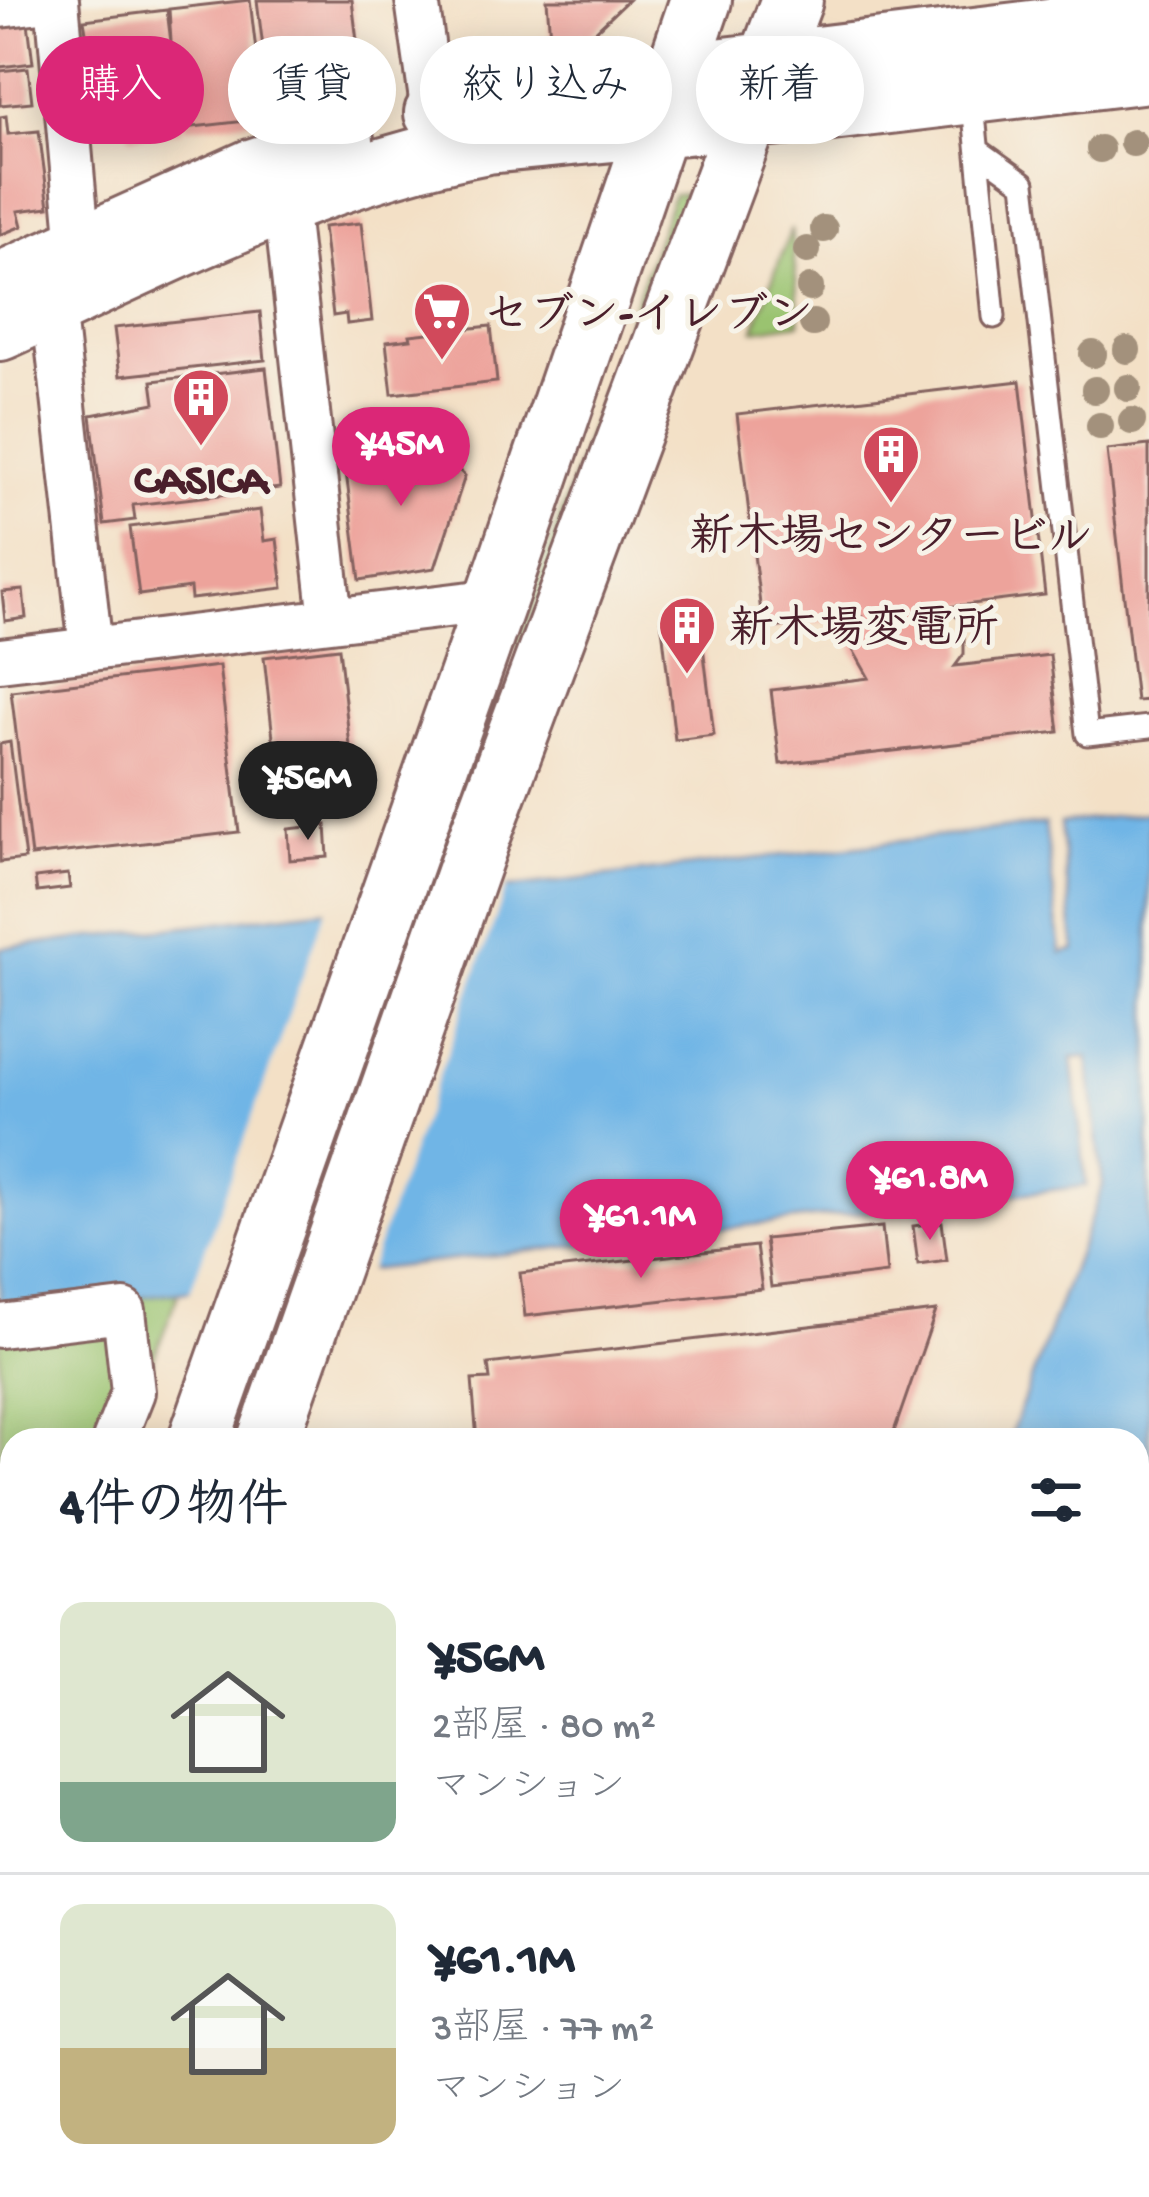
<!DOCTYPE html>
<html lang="ja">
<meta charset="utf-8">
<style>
:root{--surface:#fff;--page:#f2f2f3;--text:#1f2937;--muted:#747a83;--line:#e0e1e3;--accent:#db2777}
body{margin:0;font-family:"Gochi Hand","Klee One",sans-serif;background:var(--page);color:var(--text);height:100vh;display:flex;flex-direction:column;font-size:45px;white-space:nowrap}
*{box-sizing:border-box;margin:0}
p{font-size:39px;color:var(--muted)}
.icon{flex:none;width:66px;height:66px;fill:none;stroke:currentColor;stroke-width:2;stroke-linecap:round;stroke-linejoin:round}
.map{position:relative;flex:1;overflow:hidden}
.panel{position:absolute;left:0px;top:1428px;width:1149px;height:771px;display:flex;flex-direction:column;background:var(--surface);border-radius:36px 36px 0 0;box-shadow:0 6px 30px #0003}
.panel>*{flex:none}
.banner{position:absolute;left:36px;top:36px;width:1077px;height:108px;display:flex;gap:24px}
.price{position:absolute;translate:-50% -102px;padding:0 27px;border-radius:42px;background:var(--accent);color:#fff;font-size:39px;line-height:78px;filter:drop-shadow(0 3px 6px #0008)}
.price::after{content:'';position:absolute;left:50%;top:72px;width:36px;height:27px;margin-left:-18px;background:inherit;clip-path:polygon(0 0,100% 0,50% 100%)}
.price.active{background:#222;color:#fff}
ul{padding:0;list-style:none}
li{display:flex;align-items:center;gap:36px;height:300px;padding:0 60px}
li+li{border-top:3px solid var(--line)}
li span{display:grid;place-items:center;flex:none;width:336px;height:240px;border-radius:24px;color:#555}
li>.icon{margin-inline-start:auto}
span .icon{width:144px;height:144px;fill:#fffc;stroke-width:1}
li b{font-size:51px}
h2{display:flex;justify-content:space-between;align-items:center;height:144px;padding:0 60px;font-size:51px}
.pill{padding:0 42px;border-radius:54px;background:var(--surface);box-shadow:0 6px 30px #0003;font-size:42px;line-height:108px}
.pill.active{background:var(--accent);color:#fff}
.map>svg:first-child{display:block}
.green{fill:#9ac370;stroke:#72714e;stroke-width:3}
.water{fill:#70b5e6;stroke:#5d6a88;stroke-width:3}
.pier{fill:#f3e0c6}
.building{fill:#eda39b}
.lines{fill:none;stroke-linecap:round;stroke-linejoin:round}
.lane-casing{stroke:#856361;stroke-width:27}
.street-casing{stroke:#856361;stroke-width:48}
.secondary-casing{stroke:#856361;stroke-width:66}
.lane{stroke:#fff;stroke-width:21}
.street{stroke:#fff;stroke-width:42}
.secondary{stroke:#fff;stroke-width:60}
.tree{fill:#a3917c}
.labels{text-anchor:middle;stroke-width:10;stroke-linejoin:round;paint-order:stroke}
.poi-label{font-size:45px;font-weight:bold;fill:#4a1f2b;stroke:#f7f3e8;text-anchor:start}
</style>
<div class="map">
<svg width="1149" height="2197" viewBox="0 0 1149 2197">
<rect width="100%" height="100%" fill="#f7f3e8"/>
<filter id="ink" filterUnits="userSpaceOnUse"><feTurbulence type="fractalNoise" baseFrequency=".00833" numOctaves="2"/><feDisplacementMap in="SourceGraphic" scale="24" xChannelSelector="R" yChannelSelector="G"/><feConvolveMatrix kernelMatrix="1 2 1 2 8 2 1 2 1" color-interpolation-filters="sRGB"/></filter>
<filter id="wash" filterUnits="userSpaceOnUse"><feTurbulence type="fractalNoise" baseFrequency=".004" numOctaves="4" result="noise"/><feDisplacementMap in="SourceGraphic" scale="48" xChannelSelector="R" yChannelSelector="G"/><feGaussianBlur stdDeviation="2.7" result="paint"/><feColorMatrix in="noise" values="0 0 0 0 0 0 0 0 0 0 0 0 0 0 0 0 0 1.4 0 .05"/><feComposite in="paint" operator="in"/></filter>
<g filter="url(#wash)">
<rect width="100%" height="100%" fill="#f3e0c6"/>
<path class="green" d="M 673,194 L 685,194 L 602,438 L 520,648 L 514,646 Z
M 791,229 L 800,323 L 754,330 Z
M 179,1292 L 122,1440 L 12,1440 L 12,1705 L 0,1706 L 0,1313 Z"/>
<path class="water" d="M 1149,813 L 1149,2197 L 731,2197 L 735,2187 L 1137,2187 L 1137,1440 L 1009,1440 L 1103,1185 L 1088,1057 L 1072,1058 L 1086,1186 L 0,1313 L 0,948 L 1045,824 L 1061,953 L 1075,950 L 1060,823 Z"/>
<path class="pier" d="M 509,881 L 367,1276 L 188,1297 L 329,902 Z"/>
<g id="blocks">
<path class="building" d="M 250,0 L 264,119 L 184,128 L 177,73 L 171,74 L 182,131 L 130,138 L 126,110 L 99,114 L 84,20 L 167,10 L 171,42 L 169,9 Z
M 257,0 L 352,0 L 363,91 L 270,103 Z
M 547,0 L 628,0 L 577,48 L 551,49 Z
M 28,23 L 33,63 L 0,67 L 0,27 Z
M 28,68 L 32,102 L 0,105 L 0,71 Z
M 6,116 L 8,134 L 39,131 L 49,207 L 18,211 L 22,226 L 0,235 L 0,117 Z
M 361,223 L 372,321 L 347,324 L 346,314 L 333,316 L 323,227 Z
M 260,312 L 265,360 L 120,376 L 114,328 Z
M 491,326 L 497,382 L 392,394 L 386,342 L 411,339 L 410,335 Z
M 266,368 L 280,488 L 133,505 L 135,520 L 104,524 L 91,415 L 155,403 L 152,381 Z
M 1020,381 L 1045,595 L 948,607 L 959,620 L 964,637 L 964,654 L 955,666 L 1050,655 L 1059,732 L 780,764 L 771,690 L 869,678 L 853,650 L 854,633 L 862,617 L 763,629 L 737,414 Z
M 1149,445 L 1149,700 L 1136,701 L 1107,450 Z
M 434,447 L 465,476 L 435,568 L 360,580 L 344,457 Z
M 260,510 L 264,541 L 277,539 L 283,588 L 191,599 L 190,588 L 139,595 L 130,527 Z
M 23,590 L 26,618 L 5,621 L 2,592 Z
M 699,614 L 714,735 L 675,740 L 661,618 Z
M 339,648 L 356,800 L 281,810 L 264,657 Z
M 219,666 L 239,832 L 31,856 L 11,691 Z
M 10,742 L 25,859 L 0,862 L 0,744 Z
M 326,825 L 328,857 L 290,860 L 288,829 Z
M 68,874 L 70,888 L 37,892 L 35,878 Z
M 942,1222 L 947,1260 L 918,1264 L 913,1226 Z
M 882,1227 L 887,1273 L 771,1287 L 765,1239 Z
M 756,1246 L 762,1289 L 525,1316 L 520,1273 Z
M 936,1311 L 891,1440 L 477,1440 L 472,1380 L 490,1379 L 488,1364 Z
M 370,2187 L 706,2187 L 702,2197 L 366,2197 Z"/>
</g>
</g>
<g filter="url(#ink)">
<use href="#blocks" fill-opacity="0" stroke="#856361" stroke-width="3"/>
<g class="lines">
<g class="lane-casing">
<path id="lane" d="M 972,94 L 994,317
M 978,150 L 1024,183 L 1087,734 L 1149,727"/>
</g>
<g class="street-casing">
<path id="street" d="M 57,0 L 79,248
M 417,0 L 433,114
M 0,6 L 49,0
M 285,203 L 331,620
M 53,306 L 91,649
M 0,660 L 496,600
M 0,1326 L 124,1311 L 133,1392 L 114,1440
M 0,1652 L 12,1651"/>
</g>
<g class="secondary-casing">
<path id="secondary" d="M 435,113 L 487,102 L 675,74 L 1149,17
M 0,283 L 251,170 L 343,140
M 0,330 C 158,258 316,175 487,143 L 823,111 L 1149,72
M 199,1440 L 496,600 L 701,0
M 268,1440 L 480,836 L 792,0
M 0,1994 L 12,1961
M 15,2197 L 19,2187"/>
</g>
<use href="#lane" class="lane"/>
<use href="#street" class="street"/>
<use href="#secondary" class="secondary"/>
</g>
<g class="tree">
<circle cx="1133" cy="143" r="14"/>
<circle cx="1100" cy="149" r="14"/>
<circle cx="824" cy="229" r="14"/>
<circle cx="807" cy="250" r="14"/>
<circle cx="810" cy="288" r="14"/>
<circle cx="813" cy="323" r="14"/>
<circle cx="1127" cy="350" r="14"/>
<circle cx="1093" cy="354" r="14"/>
<circle cx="1128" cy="388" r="14"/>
<circle cx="1095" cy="390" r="14"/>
<circle cx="1132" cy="421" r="14"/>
<circle cx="1100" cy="426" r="14"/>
</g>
</g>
<defs>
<g id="supermarket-pin" transform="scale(3)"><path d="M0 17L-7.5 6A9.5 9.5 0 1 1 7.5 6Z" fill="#d1495b" stroke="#f7f3e8"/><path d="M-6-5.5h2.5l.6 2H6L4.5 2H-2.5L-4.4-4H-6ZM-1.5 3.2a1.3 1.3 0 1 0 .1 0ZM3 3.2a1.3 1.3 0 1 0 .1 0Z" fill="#fff"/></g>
<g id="building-pin" transform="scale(3)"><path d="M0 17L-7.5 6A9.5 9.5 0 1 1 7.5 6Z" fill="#d1495b" stroke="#f7f3e8"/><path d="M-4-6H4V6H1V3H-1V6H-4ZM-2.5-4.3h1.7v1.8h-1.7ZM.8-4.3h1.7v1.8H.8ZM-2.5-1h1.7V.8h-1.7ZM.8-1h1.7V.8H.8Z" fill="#fff"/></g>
</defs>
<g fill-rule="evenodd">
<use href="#supermarket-pin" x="442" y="311"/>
<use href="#building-pin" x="201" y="397"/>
<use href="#building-pin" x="891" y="454"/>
<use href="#building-pin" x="687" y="625"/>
</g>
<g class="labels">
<g class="poi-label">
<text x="484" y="327">セブン-イレブン</text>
<text x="201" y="492" text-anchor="middle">CASICA</text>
<text x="891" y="549" text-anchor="middle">新木場センタービル</text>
<text x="729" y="641">新木場変電所</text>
</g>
</g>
</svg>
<b class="price" style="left:401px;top:509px">¥45M</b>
<b class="price active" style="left:308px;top:843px">¥56M</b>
<b class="price" style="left:930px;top:1243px">¥61.8M</b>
<b class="price" style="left:641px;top:1281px">¥61.1M</b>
<div class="banner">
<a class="pill active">購入</a>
<a class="pill">賃貸</a>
<a class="pill">絞り込み</a>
<a class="pill">新着</a>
</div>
<section class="panel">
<h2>4件の物件<svg class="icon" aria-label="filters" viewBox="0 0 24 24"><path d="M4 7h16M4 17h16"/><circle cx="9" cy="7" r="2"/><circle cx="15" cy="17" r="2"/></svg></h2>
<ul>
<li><span style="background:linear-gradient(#dfe7d0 75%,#7fa58c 0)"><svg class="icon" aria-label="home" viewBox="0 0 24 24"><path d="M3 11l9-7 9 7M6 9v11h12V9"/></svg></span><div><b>¥56M</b><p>2部屋 · 80 m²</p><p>マンション</p></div></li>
<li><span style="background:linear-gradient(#dfe7d0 60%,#c2b280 0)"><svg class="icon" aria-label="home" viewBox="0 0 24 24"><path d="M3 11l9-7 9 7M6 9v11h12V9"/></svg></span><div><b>¥61.1M</b><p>3部屋 · 77 m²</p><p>マンション</p></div></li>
</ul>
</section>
</div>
